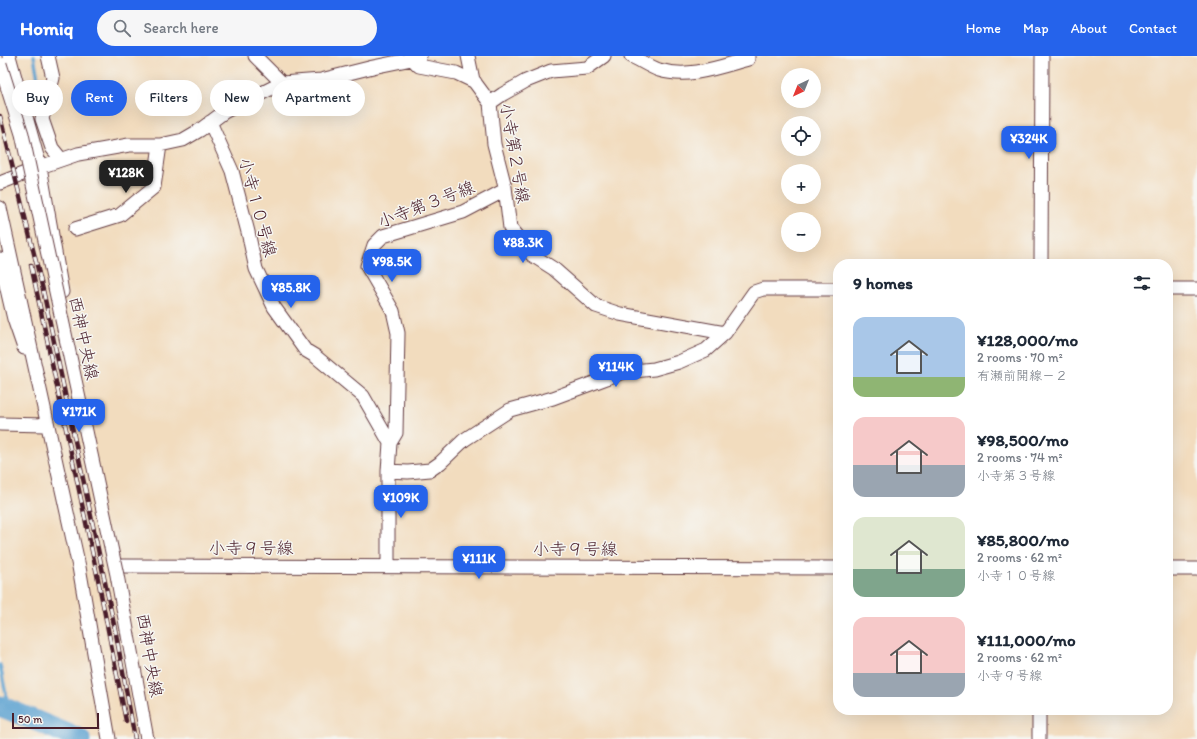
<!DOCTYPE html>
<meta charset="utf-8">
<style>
:root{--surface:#fff;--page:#f6f6f7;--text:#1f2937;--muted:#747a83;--accent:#2563eb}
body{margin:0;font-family:Itim,"Klee One",sans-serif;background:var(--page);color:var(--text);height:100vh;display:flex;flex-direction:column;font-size:15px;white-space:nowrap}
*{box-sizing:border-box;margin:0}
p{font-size:13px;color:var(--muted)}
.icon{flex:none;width:22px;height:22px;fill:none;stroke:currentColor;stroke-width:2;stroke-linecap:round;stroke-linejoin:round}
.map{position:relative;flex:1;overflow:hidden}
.panel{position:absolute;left:833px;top:203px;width:340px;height:456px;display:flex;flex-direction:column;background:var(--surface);border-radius:16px;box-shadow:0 4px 16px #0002}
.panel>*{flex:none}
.top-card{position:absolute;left:12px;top:24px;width:380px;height:36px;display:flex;gap:8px}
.needle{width:26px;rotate:223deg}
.tools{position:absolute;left:781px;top:12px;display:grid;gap:8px}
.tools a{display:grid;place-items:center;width:40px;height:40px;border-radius:50%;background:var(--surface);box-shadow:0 4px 16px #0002;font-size:20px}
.scale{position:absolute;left:12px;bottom:10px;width:87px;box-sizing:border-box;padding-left:4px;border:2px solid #4a1f2b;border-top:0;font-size:11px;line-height:14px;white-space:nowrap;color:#4a1f2b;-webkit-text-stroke:3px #f6f6f2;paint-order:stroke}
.price{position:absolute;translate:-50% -34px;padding:0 9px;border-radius:8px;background:var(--accent);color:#fff;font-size:13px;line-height:26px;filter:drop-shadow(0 1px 2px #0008)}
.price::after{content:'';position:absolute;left:50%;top:24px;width:12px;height:9px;margin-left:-6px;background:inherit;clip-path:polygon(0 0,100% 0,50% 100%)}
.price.on{background:#222;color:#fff}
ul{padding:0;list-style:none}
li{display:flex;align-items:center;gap:12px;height:100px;padding:0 20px}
li span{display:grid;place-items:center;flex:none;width:112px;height:80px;border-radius:12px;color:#555}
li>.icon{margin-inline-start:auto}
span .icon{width:48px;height:48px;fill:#fffc;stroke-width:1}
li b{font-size:17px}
h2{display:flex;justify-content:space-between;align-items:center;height:48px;padding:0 20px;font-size:17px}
.chip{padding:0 14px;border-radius:18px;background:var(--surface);box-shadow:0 4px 16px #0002;font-size:14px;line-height:36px}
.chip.on{background:var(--accent);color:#fff}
header{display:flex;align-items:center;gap:24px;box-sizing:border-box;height:56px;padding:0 20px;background:var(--accent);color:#fff}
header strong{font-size:19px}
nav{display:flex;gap:22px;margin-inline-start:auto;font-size:14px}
.search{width:280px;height:36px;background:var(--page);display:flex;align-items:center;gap:10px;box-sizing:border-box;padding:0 14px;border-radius:22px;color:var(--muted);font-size:15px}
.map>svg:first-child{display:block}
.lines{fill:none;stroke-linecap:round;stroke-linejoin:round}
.stream{stroke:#5ba1d0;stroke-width:3.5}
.river{stroke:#5ba1d0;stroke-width:21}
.minor-casing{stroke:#633b41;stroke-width:15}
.minor{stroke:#fff;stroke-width:13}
.rail-casing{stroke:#4a1f2b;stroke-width:4.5}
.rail{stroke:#f6f6f2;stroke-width:3;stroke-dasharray:9;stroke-linecap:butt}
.minor-bridge-casing{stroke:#633b41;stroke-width:15;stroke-linecap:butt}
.minor-bridge{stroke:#fff;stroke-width:13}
.labels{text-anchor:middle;stroke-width:3;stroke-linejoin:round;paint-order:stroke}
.street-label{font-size:17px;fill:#4a1f2b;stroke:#f6f6f2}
</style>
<header>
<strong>Homiq</strong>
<div class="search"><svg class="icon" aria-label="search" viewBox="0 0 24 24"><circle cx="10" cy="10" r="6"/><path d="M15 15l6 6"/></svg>Search here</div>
<nav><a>Home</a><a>Map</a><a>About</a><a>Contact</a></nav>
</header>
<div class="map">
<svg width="1197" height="683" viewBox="0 0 1197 683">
<rect width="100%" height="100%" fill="#f6f6f2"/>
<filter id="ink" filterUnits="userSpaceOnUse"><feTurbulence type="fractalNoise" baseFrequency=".025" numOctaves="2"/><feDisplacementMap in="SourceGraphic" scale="8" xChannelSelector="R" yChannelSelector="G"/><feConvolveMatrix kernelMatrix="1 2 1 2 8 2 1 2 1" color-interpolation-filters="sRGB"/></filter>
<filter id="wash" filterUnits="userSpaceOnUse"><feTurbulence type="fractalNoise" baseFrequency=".012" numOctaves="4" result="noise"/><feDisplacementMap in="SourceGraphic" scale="16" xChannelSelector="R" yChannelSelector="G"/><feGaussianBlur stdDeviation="0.9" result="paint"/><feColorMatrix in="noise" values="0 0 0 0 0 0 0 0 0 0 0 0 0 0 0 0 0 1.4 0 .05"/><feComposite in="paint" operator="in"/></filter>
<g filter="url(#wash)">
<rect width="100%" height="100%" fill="#f2dcbe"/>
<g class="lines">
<path class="stream" d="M 34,0 L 39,29
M 0,609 L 9,653"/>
<path class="river" d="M 0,650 L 80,683"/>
</g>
</g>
<g filter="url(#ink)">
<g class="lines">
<g class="minor-casing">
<path id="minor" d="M 9,0 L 40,111 L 62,236
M 48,0 L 53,22 L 42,63 L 52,92 L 61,103
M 255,0 L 282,27
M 468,0 L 473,24 L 490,47 L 494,88 L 505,131 L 510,172 L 532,199 L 554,213 L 596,250 L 620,258 L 725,277
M 631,0 C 640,4 650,11 659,14 C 689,23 719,11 748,3 L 748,0
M 412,3 L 419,10 L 456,17 L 475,26
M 490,47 L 503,38 L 526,25 L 551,15 L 587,12 L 604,0
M 210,66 L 232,115 L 248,176 L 256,213 L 274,251 L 305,294 L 315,300 L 363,340 L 390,387 L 388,415 L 388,511
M 0,127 L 40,111 L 78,98 L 129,89 L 160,89 L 183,84 L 200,74 L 224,56 L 282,27 L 321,24 L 373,11 L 412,3 L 420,0
M 0,152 L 79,511 L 109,683
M 75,173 L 120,159 L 154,131 L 160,89
M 0,203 L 14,263 L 24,292
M 1041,208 L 1042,0
M 1168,233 L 1197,233
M 0,368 L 45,369
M 390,387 L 396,377 L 398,277 L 393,255 L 367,210 L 374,189 L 383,180 L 463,156 L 505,134
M 388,415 L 408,416 L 430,414 L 440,407 L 464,384 L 510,354 L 553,342 L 623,316 L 654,313 L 679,306 L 706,294 L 725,277 L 754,236 L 763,233 L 838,233
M 120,510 L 838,512
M 1168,513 L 1197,513
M 1039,683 L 1039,654"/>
</g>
<use href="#minor" class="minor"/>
<g class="rail-casing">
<path id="rail" d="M 0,60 L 43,234 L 116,578 L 135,683
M 31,209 L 98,523 L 126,665"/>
</g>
<use href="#rail" class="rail"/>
<g class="minor-bridge-casing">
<path id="minor-bridge" d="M 0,8 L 22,78 L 117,519 L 147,683"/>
</g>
<use href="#minor-bridge" class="minor-bridge"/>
</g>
</g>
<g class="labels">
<g class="street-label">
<text transform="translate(515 97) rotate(80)" y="6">小寺第２号線</text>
<text transform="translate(426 148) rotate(-21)" y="6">小寺第３号線</text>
<text transform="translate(258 151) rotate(75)" y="6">小寺１０号線</text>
<text transform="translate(84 282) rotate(78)" y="6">西神中央線</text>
<text x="251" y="498">小寺９号線</text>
<text x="575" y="499">小寺９号線</text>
<text transform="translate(150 599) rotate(80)" y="6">西神中央線</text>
</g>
</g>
</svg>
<div class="tools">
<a><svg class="needle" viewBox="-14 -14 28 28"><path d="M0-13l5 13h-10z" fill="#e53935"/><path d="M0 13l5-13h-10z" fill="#747a83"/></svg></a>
<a><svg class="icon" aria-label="locate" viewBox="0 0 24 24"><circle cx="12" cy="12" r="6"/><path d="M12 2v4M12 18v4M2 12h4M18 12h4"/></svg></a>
<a>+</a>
<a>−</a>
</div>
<div class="scale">50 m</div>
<b class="price" style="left:1029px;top:104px">¥324K</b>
<b class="price on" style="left:126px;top:138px">¥128K</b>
<b class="price" style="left:523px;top:208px">¥88.3K</b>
<b class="price" style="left:392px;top:227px">¥98.5K</b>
<b class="price" style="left:291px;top:253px">¥85.8K</b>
<b class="price" style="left:616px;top:332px">¥114K</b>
<b class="price" style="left:79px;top:377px">¥171K</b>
<b class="price" style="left:401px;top:463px">¥109K</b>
<b class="price" style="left:479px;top:524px">¥111K</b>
<div class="top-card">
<a class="chip">Buy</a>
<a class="chip on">Rent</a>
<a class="chip">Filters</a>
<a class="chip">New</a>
<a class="chip">Apartment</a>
</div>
<section class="panel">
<h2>9 homes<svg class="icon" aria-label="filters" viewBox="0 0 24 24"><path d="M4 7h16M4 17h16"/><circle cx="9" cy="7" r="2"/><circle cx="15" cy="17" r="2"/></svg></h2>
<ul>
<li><span style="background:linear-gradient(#a9c7e8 75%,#8fb573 0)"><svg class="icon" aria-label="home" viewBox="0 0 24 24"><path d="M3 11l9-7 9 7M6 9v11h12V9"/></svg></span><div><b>¥128,000/mo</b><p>2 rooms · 70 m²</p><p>有瀬前開線－２</p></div></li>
<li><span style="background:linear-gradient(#f6c9c9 60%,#9aa5b1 0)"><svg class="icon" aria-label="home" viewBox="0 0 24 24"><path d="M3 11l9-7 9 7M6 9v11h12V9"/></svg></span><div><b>¥98,500/mo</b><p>2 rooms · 74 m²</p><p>小寺第３号線</p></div></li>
<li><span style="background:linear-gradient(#dfe7d0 65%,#7fa58c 0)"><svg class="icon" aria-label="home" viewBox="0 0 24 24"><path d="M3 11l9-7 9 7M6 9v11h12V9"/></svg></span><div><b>¥85,800/mo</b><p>2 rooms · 62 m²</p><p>小寺１０号線</p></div></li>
<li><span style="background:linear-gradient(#f6c9c9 70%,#9aa5b1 0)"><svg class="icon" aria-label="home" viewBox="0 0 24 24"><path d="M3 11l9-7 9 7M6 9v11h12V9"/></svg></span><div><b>¥111,000/mo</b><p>2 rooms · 62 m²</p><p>小寺９号線</p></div></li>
</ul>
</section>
</div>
